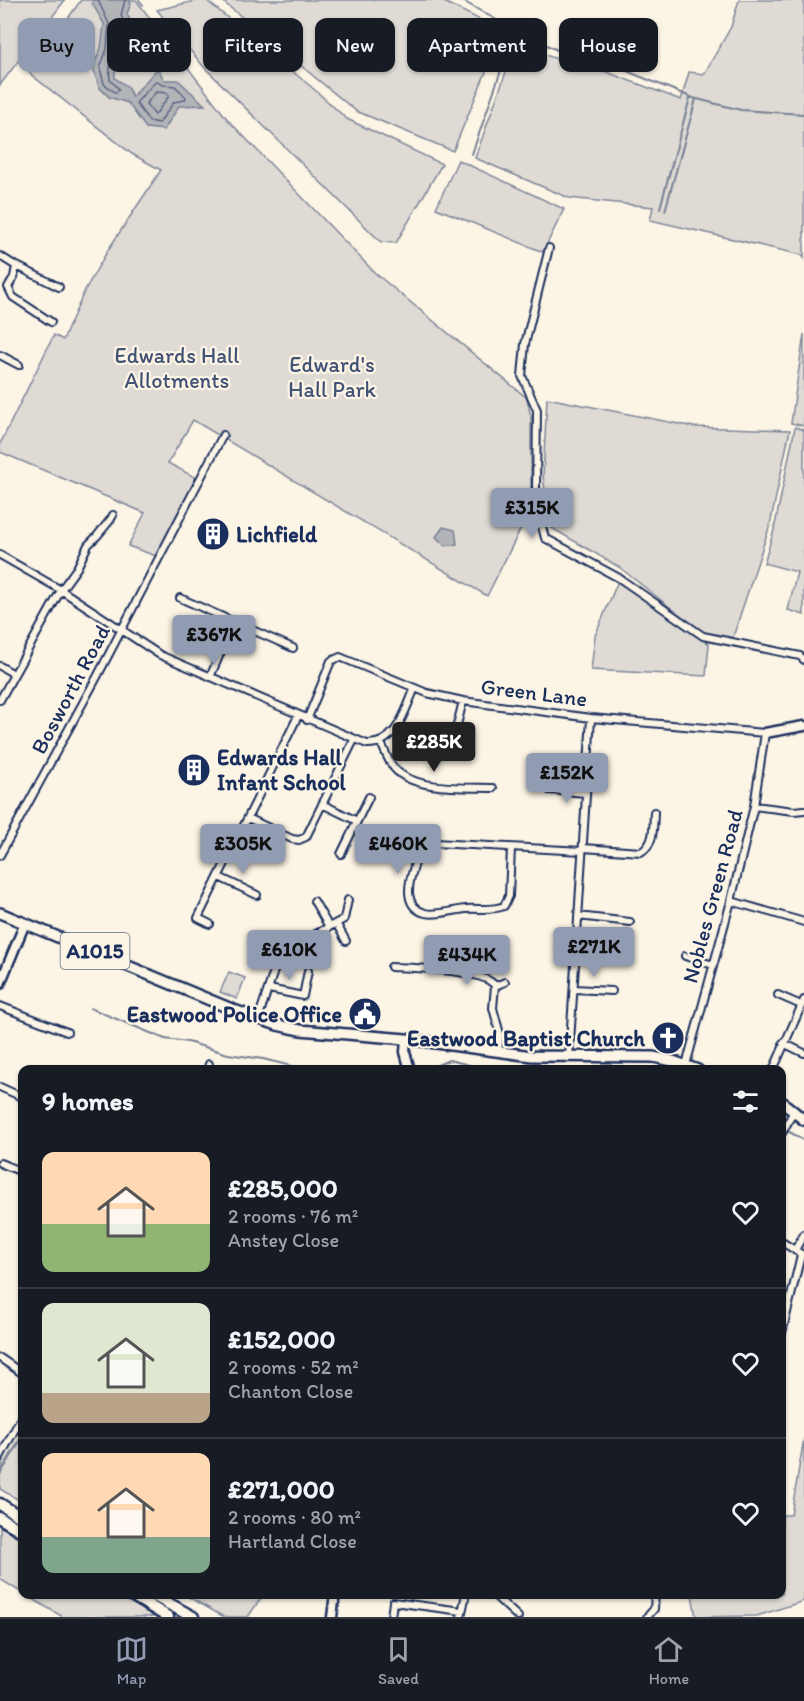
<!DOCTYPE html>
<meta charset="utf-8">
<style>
:root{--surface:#171b24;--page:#20242c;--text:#f1f3f6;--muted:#9ea1a6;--line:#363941;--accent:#919bb2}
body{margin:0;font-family:Itim,sans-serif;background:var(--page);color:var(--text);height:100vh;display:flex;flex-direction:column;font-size:22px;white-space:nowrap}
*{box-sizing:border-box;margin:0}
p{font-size:20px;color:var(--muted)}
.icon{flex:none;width:33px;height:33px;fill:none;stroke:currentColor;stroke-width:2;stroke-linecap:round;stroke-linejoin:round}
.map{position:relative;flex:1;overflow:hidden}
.side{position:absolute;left:18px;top:1065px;width:768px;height:534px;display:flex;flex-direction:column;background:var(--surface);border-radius:12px;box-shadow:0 2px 4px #0004}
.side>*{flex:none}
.top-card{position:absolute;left:18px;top:18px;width:768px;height:54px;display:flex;gap:12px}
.price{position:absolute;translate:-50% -51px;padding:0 14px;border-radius:6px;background:var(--accent);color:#111;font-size:20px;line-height:39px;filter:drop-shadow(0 2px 3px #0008)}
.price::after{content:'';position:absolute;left:50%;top:36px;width:18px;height:14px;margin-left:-9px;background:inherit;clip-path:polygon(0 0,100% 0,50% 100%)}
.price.current{background:#222;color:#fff}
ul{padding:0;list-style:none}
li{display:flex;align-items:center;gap:18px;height:150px;padding:0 24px}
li+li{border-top:2px solid var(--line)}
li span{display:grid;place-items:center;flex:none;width:168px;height:120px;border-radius:12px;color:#555}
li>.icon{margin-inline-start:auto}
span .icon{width:72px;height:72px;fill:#fffc;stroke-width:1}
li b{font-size:26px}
h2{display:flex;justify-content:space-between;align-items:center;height:72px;padding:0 24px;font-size:26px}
.tag{padding:0 21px;border-radius:12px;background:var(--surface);box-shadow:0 2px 4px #0004;font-size:21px;line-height:54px}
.tag.current{background:var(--accent);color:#111}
.dock{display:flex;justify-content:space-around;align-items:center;height:84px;border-top:2px solid var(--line);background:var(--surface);font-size:16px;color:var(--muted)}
.dock a{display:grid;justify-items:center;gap:3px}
.dock .current{color:var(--accent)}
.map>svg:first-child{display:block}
.green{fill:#dfdbd4;stroke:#7d8599;stroke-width:1.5}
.water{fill:#b2b4b8;stroke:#767f94;stroke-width:1.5}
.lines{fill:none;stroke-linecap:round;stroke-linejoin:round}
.shore{stroke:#576482;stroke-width:1.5}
.stream{stroke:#767f94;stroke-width:2}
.street-casing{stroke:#1b2f5e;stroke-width:10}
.secondary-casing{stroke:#1b2f5e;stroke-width:13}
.primary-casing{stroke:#1b2f5e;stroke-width:14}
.highway-casing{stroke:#1b2f5e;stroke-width:15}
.street{stroke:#fcf5e5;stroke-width:6}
.secondary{stroke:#fcf5e5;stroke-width:8}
.primary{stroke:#fcf5e5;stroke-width:9}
.highway{stroke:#fcf5e5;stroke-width:10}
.labels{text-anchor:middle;stroke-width:4.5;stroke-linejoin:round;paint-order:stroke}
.shield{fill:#fcf5e5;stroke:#5e6a86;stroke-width:1.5}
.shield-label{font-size:21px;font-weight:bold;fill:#1b2f5e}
.park-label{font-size:22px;fill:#425176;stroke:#fcf5e5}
.poi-label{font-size:22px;font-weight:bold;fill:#1b2f5e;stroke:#fcf5e5;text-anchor:start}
.street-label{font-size:22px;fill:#1b2f5e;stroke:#fcf5e5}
</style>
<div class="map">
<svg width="804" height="1617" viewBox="0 0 804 1617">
<rect width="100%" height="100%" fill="#fcf5e5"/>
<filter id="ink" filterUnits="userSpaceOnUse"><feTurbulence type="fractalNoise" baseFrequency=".0167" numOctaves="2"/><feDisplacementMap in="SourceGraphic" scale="12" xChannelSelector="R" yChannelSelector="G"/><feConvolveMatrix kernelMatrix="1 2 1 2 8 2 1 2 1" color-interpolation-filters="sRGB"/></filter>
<g filter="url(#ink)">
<path class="green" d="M 0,0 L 65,0 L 0,85 Z
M 81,0 L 136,0 L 228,120 L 375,273 L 527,398 L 531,417 L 531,508 L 487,596 L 193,420 L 168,463 L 200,480 L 159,557 L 128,546 L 145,513 L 0,452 L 0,444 L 54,335 L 63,340 L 85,290 L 108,250 L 161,170 L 132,154 L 29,73 Z
M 199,0 L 206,0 L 315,90 L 347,119 L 442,164 L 396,243 L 381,242 L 203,66 L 157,10 Z
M 221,0 L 440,0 L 503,31 L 453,151 L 356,111 Z
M 739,0 L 804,0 L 804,258 L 802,255 L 650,220 L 653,207 L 569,198 L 475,158 L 516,44 L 562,61 L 572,59 L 681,100 L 689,72 L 704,74 L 731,27 Z
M 458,160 L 564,209 L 543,252 L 436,208 Z
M 804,334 L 804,426 L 791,423 Z
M 547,398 L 694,427 L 790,430 L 770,525 L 732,640 L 704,634 L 619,567 L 550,527 L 543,476 Z
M 795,427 L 804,430 L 804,615 L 788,610 L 797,572 L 764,563 L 774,530 Z
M 618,581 L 709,644 L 706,676 L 591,670 L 595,636 Z
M 229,972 L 245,978 L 237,999 L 220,992 Z
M 22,1417 L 22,1436 L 0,1473 L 7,1445 Z
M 804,1438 L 804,1601 L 757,1616 L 696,1617 L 692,1595 L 782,1594 L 782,1515 L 791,1515 Z
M 22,1439 L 22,1502 L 0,1489 L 0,1475 Z
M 0,1526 L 22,1539 L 22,1593 L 0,1579 Z
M 26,1595 L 117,1595 L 157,1617 L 63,1617 Z
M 185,1595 L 263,1595 L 248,1617 L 224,1617 Z"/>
<path class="water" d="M 93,0 L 129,0 L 131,3 L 127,14 L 135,30 C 154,36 164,37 167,59 L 163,63 L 152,62 L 144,53 L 145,48 L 141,39 L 133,37 L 129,40 L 131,52 L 115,67 L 115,78 L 128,87 L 132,97 L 156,70 L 159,70 L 164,80 L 178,80 L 205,105 L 179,106 L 164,130 L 146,128 L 128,103 L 109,97 L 99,87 L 93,67 L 101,48 L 104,24 L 92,3 Z
M 443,527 L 455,530 L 457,544 L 445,546 L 436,537 Z"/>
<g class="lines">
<path class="shore" d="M 98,0 L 109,24 L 107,49 L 100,68 L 104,84 L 116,93 L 119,89 L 110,80 C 108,63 113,61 124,50 L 123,39 L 128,32 L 121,15 L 125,0
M 156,81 L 163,85 L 175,86 L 186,97 L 185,100 L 174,102 L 159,123 L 149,121 L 136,103 Z
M 156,92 L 167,93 L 169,96 L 155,115 L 146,104 Z"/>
<path class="stream" d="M 139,0 L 143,5
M 461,0 L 511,28 L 559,51 L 575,50 L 693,98 L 741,110 L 804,114
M 472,154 L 515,30
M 660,208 L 690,98
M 665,211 L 696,99
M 90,1008 L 165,1039 L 188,1042 L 228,1054 L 263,1059 L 308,1070
M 426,1070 L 449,1060 L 490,1070
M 784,1129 L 804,1140"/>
<g class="street-casing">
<path id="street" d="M 549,248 L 525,344 L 522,376 L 537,410 L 536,490 L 538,511 L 545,538 L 619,578 L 703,636 L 800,656 L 804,660
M 0,256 L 16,266 L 14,277 L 8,287 L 13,297 L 51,322
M 15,265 L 59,287
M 0,355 L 19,365
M 113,515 L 111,519 L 97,536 L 88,545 L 77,568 L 61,590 L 160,655 L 367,744 C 397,745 405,710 415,688
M 0,555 L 61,590 L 0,700
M 180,598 L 293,648
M 0,666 L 14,674
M 210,677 L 234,622
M 307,720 L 331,661 L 340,657 L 427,693 L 463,701 L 591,718 L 765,733 L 754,806 L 731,901 L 686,1065
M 455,733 L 463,701
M 381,743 C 385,751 388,761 394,768 C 413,791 465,787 493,788
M 549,790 L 586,793
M 322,804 L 357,821
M 754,806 L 794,811 L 804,810
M 248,818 L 292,839 L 299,840 L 306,837 L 354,740
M 511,848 L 509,896 L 504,906 C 492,911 479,908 466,909 C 454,910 437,916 425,913 C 404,907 408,885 413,870 C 415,863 417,854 422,849 C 426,845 430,844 435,843 L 582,851
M 583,848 L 641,852 C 655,844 653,827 654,812
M 341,854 L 369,797
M 0,855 L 97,677 L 223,435
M 219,877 L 257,895
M 314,901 L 329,927
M 731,901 L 804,922
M 578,916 L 630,922
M 336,923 L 346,941
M 210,924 L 198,918 L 298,716
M 685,956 L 713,965
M 391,967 C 412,968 485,969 495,986 L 493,1008 L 500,1034 L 498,1052
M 495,986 L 505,982
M 269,989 L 303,996 L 308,971
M 574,989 L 612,991
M 778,995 L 801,1005
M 0,1006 L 67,1032
M 258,1019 L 279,956 L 288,949 L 344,919 L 348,900
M 783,1043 L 804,1053
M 569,1058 L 591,718
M 207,1070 L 209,1064
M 773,1070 L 804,1000
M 0,1087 L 22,1097
M 782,1133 L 794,1111
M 0,1163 L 22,1172
M 782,1242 L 803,1255
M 795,1250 L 804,1234
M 782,1333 L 801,1255
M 0,1358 L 22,1373
M 0,1457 L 22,1416
M 493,1594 L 518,1617
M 391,1617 L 393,1602 L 462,1611
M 461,1617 L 466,1594
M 647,1617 L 654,1609 L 655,1594"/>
</g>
<g class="secondary-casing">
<path id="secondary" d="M 765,733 L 804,726
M 0,984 L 25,923
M 406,1039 L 405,1052 L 410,1070
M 332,1617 L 335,1594"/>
</g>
<g class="primary-casing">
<path id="primary" d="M 0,913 L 234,1010 L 277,1025 L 300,1030 L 406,1039 L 532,1056 L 653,1057 L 673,1061 L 698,1070
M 782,1102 L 804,1120"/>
</g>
<g class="highway-casing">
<path id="highway" d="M 0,1504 L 22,1518
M 0,1518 L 22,1531
M 130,1594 L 168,1617
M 151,1594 L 193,1617"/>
</g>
<use href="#street" class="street"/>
<use href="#secondary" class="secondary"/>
<use href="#primary" class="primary"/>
<use href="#highway" class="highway"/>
</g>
</g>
<defs>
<g id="building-disc" transform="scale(1.725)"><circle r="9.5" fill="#1b2f5e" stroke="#fcf5e5"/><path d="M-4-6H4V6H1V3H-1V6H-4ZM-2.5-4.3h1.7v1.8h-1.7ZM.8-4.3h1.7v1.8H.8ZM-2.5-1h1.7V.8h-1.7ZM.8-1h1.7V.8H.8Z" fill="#fff"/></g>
<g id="civic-disc" transform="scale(1.725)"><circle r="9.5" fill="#1b2f5e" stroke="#fcf5e5"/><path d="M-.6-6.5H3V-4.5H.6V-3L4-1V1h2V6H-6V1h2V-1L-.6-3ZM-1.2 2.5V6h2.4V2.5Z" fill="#fff"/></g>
<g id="church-disc" transform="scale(1.725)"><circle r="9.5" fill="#1b2f5e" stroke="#fcf5e5"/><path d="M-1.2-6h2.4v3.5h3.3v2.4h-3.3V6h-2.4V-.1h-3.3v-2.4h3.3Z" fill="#fff"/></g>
</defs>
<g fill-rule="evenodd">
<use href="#building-disc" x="213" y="534"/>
<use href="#building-disc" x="194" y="770"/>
<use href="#civic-disc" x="365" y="1014"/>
<use href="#church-disc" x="668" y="1038"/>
</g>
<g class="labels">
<rect class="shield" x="60.5" y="933" width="69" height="36" rx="4.5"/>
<g class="shield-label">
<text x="95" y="958">A1015</text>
</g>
<g class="park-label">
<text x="177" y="363">Edwards Hall<tspan x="177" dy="25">Allotments</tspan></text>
<text x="332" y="372">Edward's<tspan x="332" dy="25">Hall Park</tspan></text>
</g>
<g class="poi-label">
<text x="236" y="542">Lichfield</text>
<text x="217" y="765">Edwards Hall<tspan x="217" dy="25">Infant School</tspan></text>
<text x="342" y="1022" text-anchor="end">Eastwood Police Office</text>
<text x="645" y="1046" text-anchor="end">Eastwood Baptist Church</text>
</g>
<g class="street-label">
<text transform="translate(70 689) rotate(-62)" y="8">Bosworth Road</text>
<text transform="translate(534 692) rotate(7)" y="8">Green Lane</text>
<text transform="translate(712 896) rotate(-75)" y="8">Nobles Green Road</text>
</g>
</g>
</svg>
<b class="price" style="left:532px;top:539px">£315K</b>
<b class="price" style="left:214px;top:666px">£367K</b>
<b class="price current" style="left:434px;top:773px">£285K</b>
<b class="price" style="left:567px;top:804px">£152K</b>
<b class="price" style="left:243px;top:875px">£305K</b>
<b class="price" style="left:398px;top:875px">£460K</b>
<b class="price" style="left:594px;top:978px">£271K</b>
<b class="price" style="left:289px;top:981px">£610K</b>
<b class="price" style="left:467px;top:986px">£434K</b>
<div class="top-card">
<a class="tag current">Buy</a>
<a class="tag">Rent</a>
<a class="tag">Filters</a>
<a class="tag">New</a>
<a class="tag">Apartment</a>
<a class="tag">House</a>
</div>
<section class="side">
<h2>9 homes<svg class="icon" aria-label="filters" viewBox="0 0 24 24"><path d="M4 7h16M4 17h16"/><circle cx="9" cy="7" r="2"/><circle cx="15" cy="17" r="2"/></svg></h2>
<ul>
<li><span style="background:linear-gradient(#ffd9b3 60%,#8fb573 0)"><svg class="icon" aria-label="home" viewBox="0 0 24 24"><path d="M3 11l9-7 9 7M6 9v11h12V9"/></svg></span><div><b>£285,000</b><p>2 rooms · 76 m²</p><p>Anstey Close</p></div><svg class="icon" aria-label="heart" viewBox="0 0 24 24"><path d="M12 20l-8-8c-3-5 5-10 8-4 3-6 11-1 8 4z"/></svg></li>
<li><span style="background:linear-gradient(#dfe7d0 75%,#b9a48a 0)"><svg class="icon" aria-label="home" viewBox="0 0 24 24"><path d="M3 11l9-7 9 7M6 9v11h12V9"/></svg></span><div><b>£152,000</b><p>2 rooms · 52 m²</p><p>Chanton Close</p></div><svg class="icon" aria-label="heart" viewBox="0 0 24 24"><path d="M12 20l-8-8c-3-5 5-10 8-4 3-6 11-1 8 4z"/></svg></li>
<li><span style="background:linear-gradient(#ffd9b3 70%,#7fa58c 0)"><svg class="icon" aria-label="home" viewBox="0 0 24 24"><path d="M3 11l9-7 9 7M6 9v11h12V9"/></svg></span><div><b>£271,000</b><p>2 rooms · 80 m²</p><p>Hartland Close</p></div><svg class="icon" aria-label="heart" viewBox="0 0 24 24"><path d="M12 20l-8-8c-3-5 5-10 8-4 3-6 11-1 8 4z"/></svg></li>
</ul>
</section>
</div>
<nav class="dock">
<a class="current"><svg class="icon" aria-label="map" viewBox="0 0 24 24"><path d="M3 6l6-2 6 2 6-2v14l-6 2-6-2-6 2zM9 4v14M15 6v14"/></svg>Map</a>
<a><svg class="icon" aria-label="saved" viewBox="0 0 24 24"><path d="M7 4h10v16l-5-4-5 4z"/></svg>Saved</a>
<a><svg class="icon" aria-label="home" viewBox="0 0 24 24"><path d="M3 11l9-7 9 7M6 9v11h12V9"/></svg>Home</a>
</nav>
